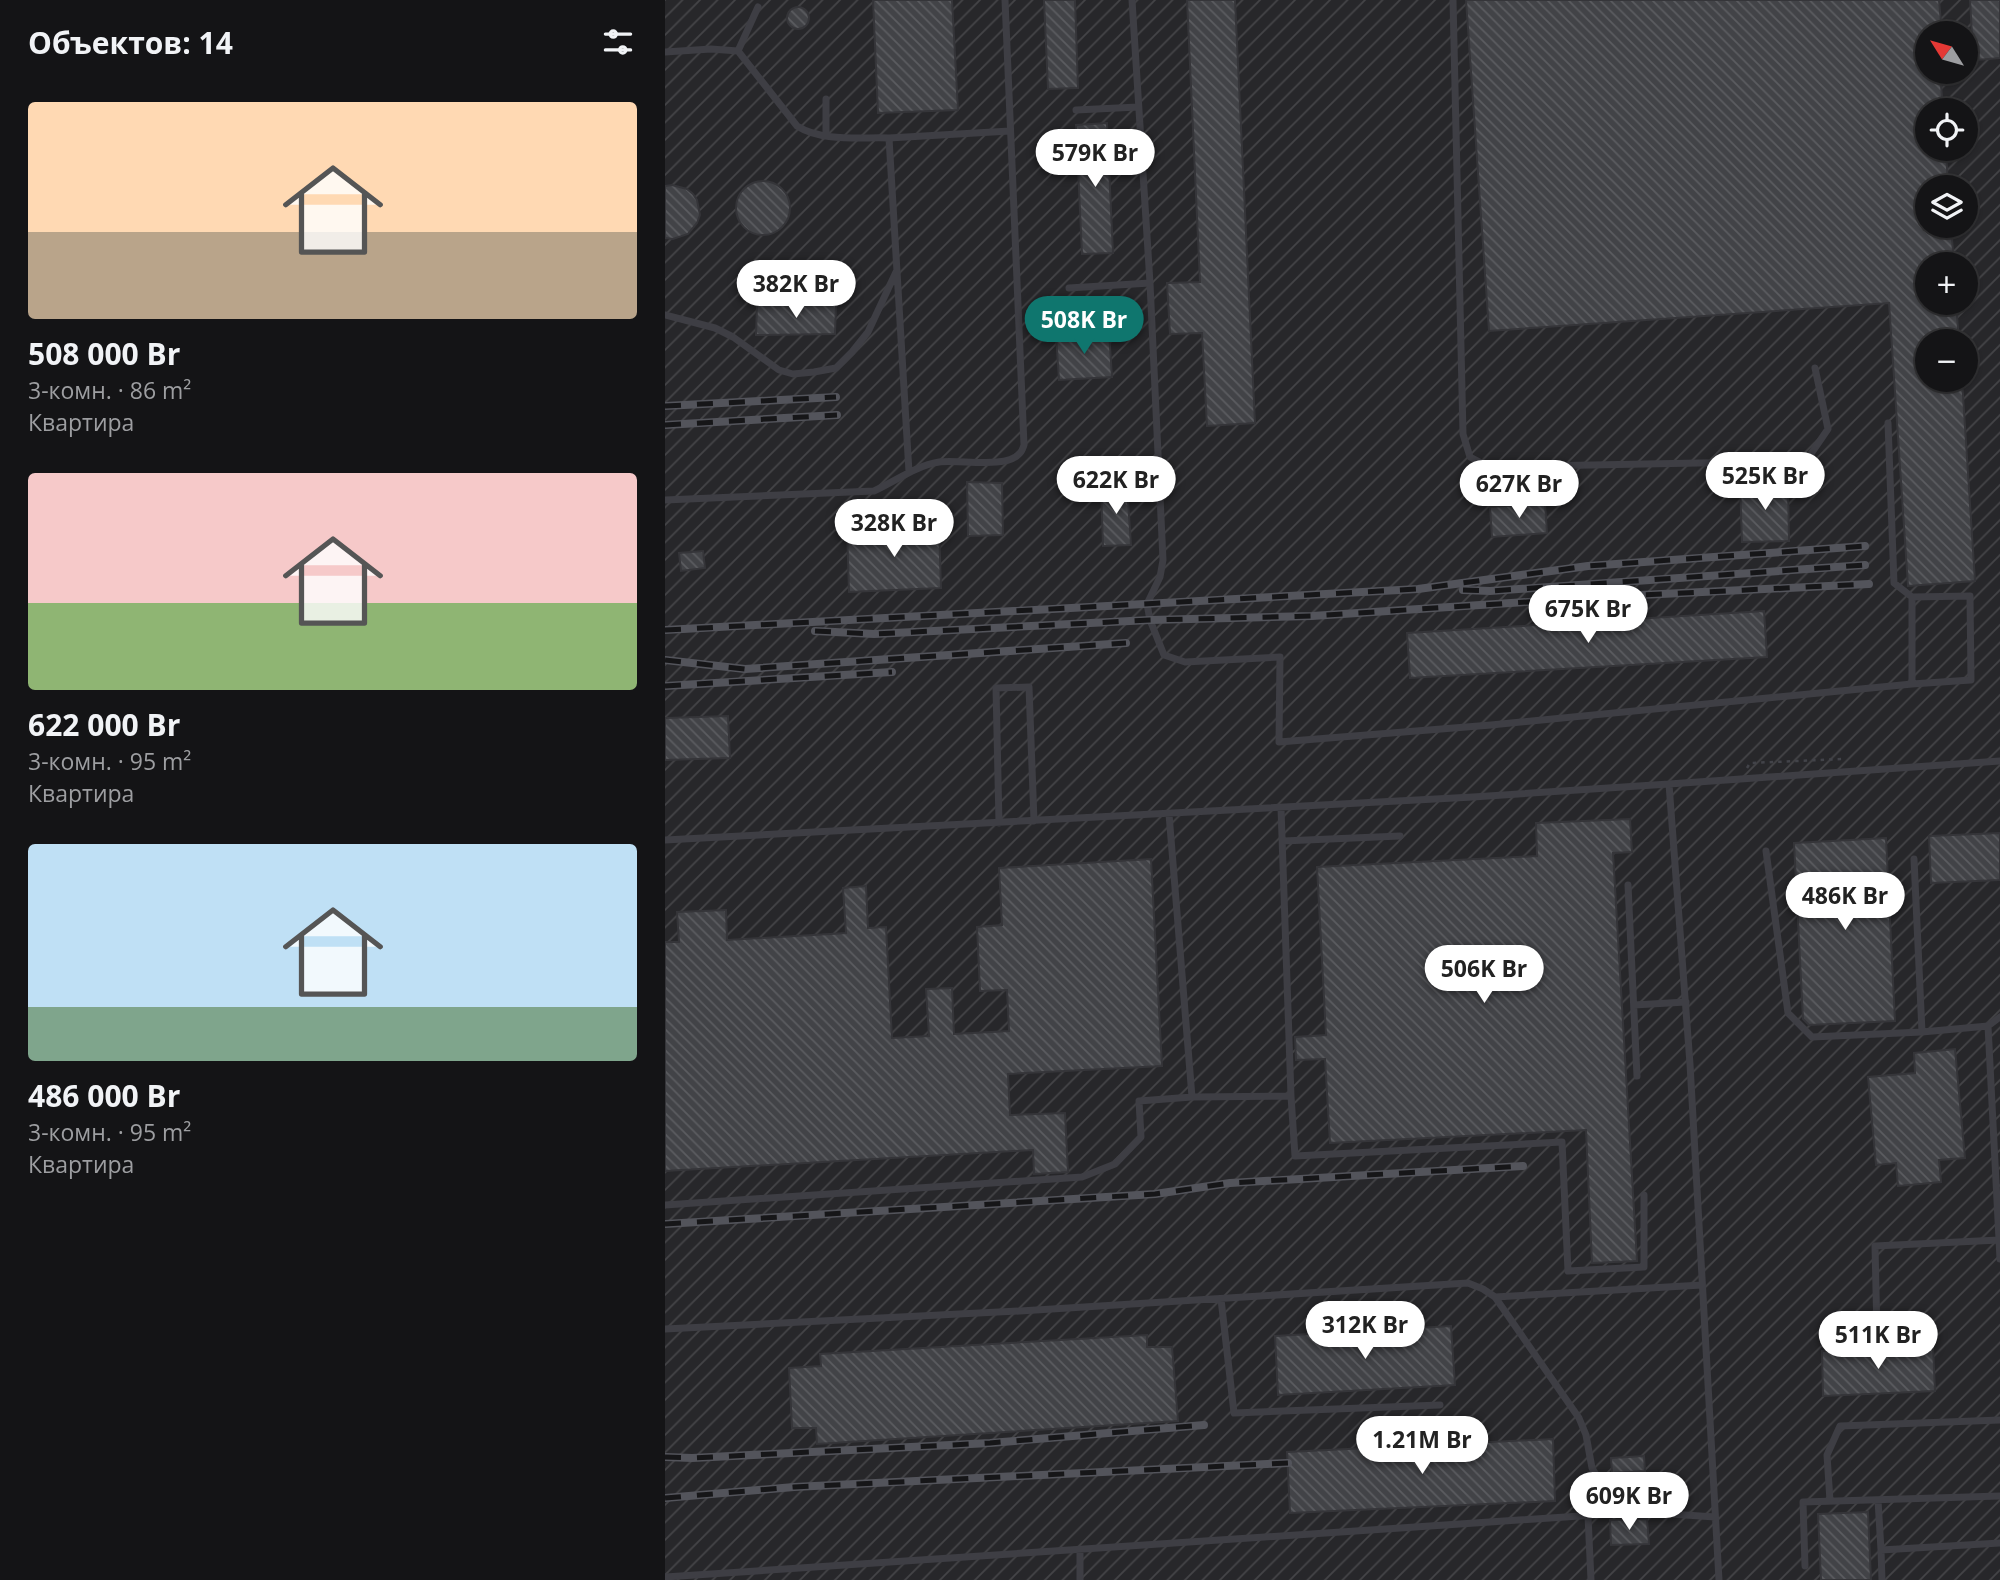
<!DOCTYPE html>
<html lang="ru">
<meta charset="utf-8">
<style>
:root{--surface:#141416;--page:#1d1d1f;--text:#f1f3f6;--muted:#9d9ea1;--line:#333335;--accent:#0f766e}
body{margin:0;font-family:"Open Sans",sans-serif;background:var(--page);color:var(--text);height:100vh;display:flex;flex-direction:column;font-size:26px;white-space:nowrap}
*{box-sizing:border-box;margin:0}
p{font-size:23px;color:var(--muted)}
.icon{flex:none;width:38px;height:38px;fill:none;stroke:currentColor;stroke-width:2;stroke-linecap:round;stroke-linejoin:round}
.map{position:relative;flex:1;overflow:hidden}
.details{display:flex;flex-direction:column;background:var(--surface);width:665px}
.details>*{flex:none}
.needle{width:46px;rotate:307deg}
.tools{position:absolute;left:1250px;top:21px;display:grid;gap:14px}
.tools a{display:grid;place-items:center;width:63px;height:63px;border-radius:50%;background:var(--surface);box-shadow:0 2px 5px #0004,0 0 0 2px var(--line);font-size:35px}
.price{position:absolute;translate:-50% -60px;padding:0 16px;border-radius:24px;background:#fff;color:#222;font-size:23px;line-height:46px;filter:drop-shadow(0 2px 4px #0008)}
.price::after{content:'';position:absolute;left:50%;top:42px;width:21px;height:16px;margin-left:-10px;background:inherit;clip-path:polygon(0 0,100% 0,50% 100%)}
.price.selected{background:var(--accent);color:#fff}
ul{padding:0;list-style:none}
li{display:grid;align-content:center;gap:14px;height:371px;padding:0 28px}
li span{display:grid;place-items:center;height:217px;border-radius:7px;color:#555}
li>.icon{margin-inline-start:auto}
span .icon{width:126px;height:126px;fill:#fffc;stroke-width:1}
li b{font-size:30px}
h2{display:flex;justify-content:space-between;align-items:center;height:84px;padding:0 28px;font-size:30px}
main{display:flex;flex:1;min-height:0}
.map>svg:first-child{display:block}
.industrial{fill:url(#industrial-furrows);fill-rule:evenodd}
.building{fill:url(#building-back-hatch);stroke:#353539;stroke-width:2}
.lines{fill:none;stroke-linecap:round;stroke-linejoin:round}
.path{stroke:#424349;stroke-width:2.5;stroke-dasharray:3.5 5;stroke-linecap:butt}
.lane{stroke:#3e3e44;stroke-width:7}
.rail-casing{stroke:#53545b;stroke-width:8}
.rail{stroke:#161618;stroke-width:5;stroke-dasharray:16;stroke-linecap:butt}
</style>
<main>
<section class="details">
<h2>Объектов: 14<svg class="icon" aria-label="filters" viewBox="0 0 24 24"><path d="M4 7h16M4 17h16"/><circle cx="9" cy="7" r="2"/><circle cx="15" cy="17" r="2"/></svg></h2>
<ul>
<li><span style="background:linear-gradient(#ffd9b3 60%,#b9a48a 0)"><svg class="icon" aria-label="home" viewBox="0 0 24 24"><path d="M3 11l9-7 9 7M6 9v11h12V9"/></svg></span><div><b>508 000 Br</b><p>3-комн. · 86 m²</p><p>Квартира</p></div></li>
<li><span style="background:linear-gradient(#f6c9c9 60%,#8fb573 0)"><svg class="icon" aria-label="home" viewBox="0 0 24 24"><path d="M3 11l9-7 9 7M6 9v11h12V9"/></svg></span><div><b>622 000 Br</b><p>3-комн. · 95 m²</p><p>Квартира</p></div></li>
<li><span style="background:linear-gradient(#bfe0f5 75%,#7fa58c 0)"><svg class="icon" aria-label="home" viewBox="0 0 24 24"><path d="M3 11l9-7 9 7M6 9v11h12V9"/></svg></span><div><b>486 000 Br</b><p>3-комн. · 95 m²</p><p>Квартира</p></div></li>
</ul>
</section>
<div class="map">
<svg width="1335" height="1580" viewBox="0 0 1335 1580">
<defs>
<pattern id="industrial-furrows" width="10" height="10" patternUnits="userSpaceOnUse" patternTransform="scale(1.75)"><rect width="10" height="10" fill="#27272a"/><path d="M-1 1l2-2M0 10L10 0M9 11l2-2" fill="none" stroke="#444447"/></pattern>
<pattern id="building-back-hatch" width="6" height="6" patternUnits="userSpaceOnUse" patternTransform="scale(1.75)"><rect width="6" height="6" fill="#424347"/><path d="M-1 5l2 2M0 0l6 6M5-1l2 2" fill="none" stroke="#5b5c60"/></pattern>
</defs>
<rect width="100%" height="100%" fill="#1b1b1d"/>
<path class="industrial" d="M 0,0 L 1335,0 L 1335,1580 L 0,1580 ZM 1262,33 L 1300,33 L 1300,72 L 1262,72 ZM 1262,110 L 1300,110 L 1300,149 L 1262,149 ZM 1262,187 L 1300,187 L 1300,226 L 1262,226 ZM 1262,264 L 1300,264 L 1300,303 L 1262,303 ZM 1262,341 L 1300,341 L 1300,380 L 1262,380 Z"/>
<path class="building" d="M 208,0 L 287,0 L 293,110 L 213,113 Z
M 379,0 L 410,0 L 413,88 L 383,89 Z
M 522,0 L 570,0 L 590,423 L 542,426 L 537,333 L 505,334 L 502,283 L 535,282 Z
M 801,0 L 1274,0 L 1277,33 L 1262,33 L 1262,72 L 1275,72 L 1278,110 L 1262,110 L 1262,149 L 1281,149 L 1283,187 L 1262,187 L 1262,226 L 1286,226 L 1289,264 L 1262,264 L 1262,303 L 1291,303 L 1294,341 L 1262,341 L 1262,380 L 1297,380 L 1310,581 L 1243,586 L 1224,303 L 824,331 Z
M 1305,0 L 1335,0 L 1335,58 L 1300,61 L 1300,36 L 1307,35 Z
M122 18a11 11 0 1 1 22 0a11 11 0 1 1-22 0Z
M 442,123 L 448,253 L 417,254 L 411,125 Z
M71 208a27 27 0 1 1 54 0a27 27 0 1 1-54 0Z
M 7,185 L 22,189 L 28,194 L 32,200 L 35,215 L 32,223 L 23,234 L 8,239 L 0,238 L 0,186 Z
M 171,304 L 170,334 L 91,335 L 92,305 Z
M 444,331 L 447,377 L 394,380 L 391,335 Z
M 302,482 L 337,483 L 338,535 L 303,536 Z
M 1123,482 L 1124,541 L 1077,542 L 1075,484 Z
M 462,485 L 466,545 L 438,546 L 436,487 Z
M 880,503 L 882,533 L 827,537 L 825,507 Z
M 274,526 L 276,588 L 184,592 L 182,529 Z
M 38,551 L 40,568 L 16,571 L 14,553 Z
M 1099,611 L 1102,657 L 745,678 L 742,633 Z
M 63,716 L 65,758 L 0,760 L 0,718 Z
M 965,819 L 967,852 L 948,853 L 972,1261 L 927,1263 L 921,1130 L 665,1143 L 660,1059 L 631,1060 L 630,1037 L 661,1035 L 652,867 L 872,856 L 871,823 Z
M 1335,833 L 1335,880 L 1266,883 L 1264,836 Z
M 1221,838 L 1230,1021 L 1144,1025 L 1138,1019 L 1129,843 Z
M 486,859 L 497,1066 L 343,1074 L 345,1115 L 400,1113 L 403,1172 L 369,1174 L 368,1150 L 0,1171 L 0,942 L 14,942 L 12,912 L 61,910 L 62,940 L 181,933 L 178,888 L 201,886 L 203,928 L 221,927 L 227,1038 L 264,1036 L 261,989 L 287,988 L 289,1034 L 344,1031 L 342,990 L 315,991 L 312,927 L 337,925 L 334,868 Z
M 1290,1049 L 1300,1158 L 1274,1160 L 1276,1182 L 1233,1186 L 1231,1163 L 1211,1165 L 1203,1077 L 1250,1073 L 1249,1053 Z
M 786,1326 L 790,1385 L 613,1395 L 610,1336 Z
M 482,1335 L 482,1347 L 507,1347 L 513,1421 L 152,1444 L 151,1428 L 127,1428 L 124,1368 L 156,1366 L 155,1354 Z
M 1268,1346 L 1270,1391 L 1158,1396 L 1157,1351 Z
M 888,1439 L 890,1501 L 625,1513 L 622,1452 Z
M 979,1456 L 980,1471 L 947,1473 L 946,1458 Z
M 1203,1512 L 1206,1580 L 1156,1580 L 1153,1514 Z
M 982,1519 L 984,1544 L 946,1545 L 945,1520 Z"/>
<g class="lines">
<path class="path" d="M 1082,768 L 1085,763 L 1178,759"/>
<path class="lane" d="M 467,0 L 485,283 L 498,560 L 495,577 L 482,604 L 485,620 L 499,655 L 520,662 L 615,657 L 614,742 L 826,725 L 1247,684 L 1306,680 L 1305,596 L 1247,597 L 1247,684
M 788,0 L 798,434 L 805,457 L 824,467 L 1141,461 L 1163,429 L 1150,368
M 93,7 L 73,51 L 132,126 C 157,142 195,137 224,138
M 0,52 L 46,49 L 73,51
M 161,99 L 161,136
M 411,110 L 473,107
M 404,288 L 485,283
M 0,315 L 50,328 L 68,337 L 114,370 L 128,374 L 149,372 L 171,368 L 187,352 L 203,332 L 231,272
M 1223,423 L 1229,583 L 1247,597
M 244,472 L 224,138 L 345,131
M 0,500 L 209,491 C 231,481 250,466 274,462 C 293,459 341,469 354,454 C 357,452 358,448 359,445 L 340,0
M 616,808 L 626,1096
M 334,823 L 331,688 L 364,687 L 369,821
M 0,840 L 808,797 L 1004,784
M 618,841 L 735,836
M 1101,851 L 1123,1013 L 1147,1037 L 1257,1032 L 1323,1026 L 1335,1017
M 1249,859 L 1257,1032
M 963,885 L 972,1076
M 969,1005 L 1021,1002
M 1323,1026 L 1335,1259
M 527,1097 L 626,1096 L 630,1156 L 897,1142 L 903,1271 L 979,1267 L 979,1195
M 0,1205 L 417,1177 L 450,1164 L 476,1137 L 474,1101 L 527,1097 L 504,814
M 830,1297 L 1037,1285
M 556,1299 L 569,1413 L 775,1405
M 0,1329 L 355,1311 L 803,1283 L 818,1289 L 830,1297 L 914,1418 L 921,1435 L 927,1468 L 938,1486 L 963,1506 L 976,1512 L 1050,1517
M 1212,1334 L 1210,1246 L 1334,1240
M 1213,1500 L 1216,1550 L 1335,1543
M 1165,1501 L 1162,1455 L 1175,1426 L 1335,1420
M 923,1516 L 926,1580
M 1216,1550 L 1217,1580
M 1140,1566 L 1138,1502 L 1335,1496
M 0,1577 L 975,1512
M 415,1580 L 415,1550
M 1054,1580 L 1025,1064 L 1004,784 L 1335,761"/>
<g class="rail-casing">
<path id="rail" d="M 0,406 L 171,397
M 0,425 L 172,415
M 798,590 L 825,591 L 1200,565
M 0,630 L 753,589 L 923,566 L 1200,546
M 150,631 L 209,634 L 485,620 L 647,616 L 955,596 L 1204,584
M 0,660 L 80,669 L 461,643
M 0,686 L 227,672
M 0,1224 L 490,1194 L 565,1183 L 858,1166
M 0,1457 L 27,1458 L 325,1443 L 539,1425
M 0,1498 L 129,1487 L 623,1463"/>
</g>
<use href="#rail" class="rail"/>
</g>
</svg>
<div class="tools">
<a><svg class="needle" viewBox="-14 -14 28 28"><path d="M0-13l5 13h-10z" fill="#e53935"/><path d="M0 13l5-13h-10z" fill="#9d9ea1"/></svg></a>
<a><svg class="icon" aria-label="locate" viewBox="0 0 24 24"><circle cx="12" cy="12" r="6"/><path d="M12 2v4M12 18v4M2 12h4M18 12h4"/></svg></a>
<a><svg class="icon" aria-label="layers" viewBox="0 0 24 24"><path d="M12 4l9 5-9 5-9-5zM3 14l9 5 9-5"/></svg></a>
<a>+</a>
<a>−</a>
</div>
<b class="price" style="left:430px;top:189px">579K Br</b>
<b class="price" style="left:131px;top:320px">382K Br</b>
<b class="price selected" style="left:419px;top:356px">508K Br</b>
<b class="price" style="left:1100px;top:512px">525K Br</b>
<b class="price" style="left:451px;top:516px">622K Br</b>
<b class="price" style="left:854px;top:520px">627K Br</b>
<b class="price" style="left:229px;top:559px">328K Br</b>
<b class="price" style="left:923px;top:645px">675K Br</b>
<b class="price" style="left:1180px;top:932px">486K Br</b>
<b class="price" style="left:819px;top:1005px">506K Br</b>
<b class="price" style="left:700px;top:1361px">312K Br</b>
<b class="price" style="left:1213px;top:1371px">511K Br</b>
<b class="price" style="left:757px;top:1476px">1.21M Br</b>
<b class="price" style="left:964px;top:1532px">609K Br</b>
</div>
</main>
